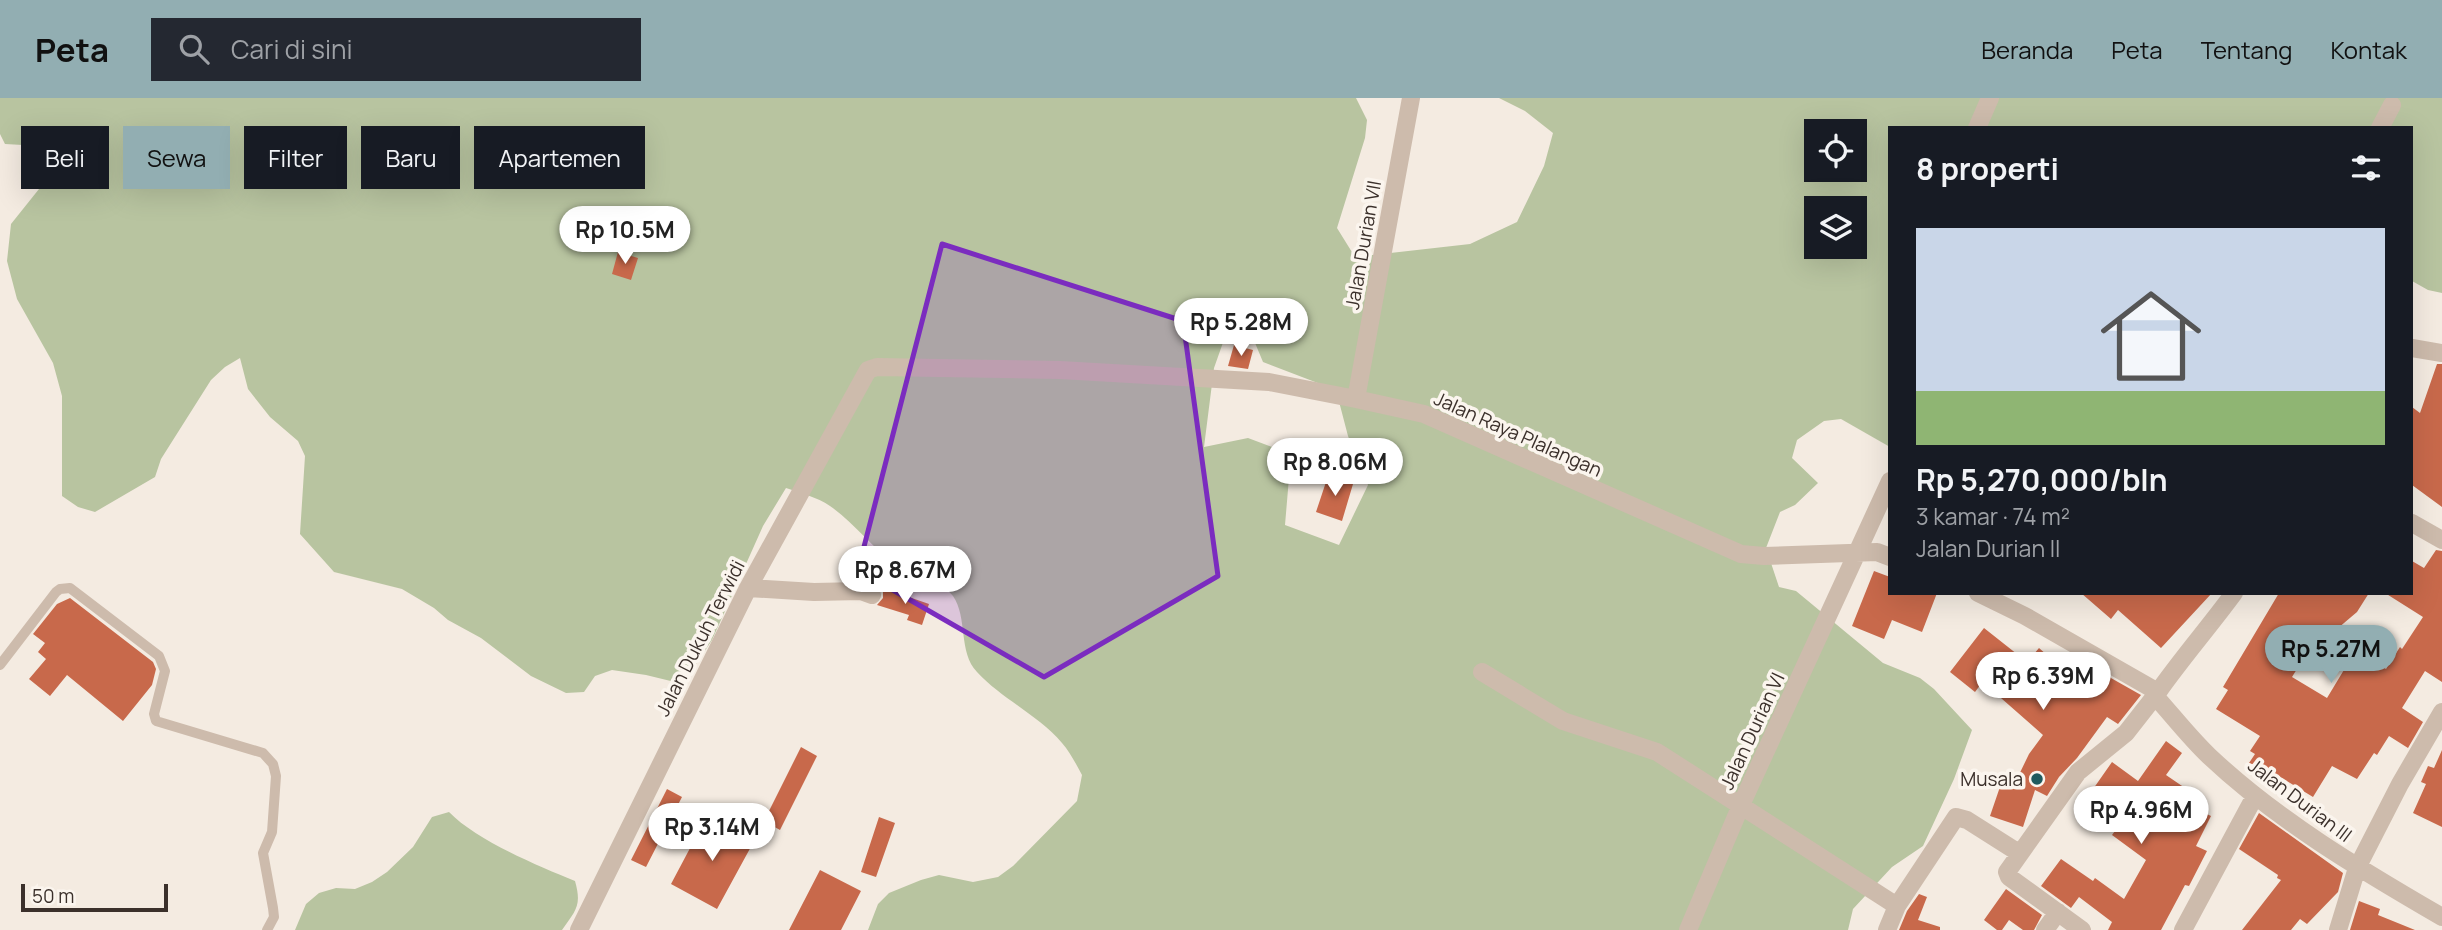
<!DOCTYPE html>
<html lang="id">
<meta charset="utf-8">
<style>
:root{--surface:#171b24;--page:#242831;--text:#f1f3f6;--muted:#9ea1a6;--accent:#92aeb2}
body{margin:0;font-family:Manrope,sans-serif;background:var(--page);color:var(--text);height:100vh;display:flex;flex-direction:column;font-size:26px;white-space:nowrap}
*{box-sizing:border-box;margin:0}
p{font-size:23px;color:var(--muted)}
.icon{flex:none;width:38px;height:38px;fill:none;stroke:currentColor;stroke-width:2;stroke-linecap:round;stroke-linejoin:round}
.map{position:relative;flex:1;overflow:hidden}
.side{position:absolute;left:1888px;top:28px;width:525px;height:469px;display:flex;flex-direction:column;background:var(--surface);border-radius:0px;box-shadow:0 7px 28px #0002}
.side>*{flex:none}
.top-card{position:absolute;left:21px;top:28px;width:665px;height:63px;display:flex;gap:14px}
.fabs{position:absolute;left:1804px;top:21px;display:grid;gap:14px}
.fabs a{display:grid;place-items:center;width:63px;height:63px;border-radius:0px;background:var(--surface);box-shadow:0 7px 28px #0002;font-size:35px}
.scale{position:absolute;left:21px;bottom:18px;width:147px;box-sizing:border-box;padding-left:7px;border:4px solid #3b302b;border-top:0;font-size:19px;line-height:24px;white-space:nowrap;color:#3b302b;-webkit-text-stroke:5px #fbf5ee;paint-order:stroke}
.price{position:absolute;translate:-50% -60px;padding:0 16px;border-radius:24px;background:#fff;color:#222;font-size:23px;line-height:46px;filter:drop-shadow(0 2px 4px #0008)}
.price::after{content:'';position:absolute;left:50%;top:42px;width:21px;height:16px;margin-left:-10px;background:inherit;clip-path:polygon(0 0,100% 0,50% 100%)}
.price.active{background:var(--accent);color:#111}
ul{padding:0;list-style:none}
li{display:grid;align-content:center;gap:14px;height:371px;padding:0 28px}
li span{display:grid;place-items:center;height:217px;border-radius:0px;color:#555}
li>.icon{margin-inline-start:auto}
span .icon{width:126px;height:126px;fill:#fffc;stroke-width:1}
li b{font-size:30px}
h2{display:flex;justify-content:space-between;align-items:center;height:84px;padding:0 28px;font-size:30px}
.chip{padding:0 24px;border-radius:0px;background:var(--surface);box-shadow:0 7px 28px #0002;font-size:24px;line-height:63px}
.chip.active{background:var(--accent);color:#111}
header{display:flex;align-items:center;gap:42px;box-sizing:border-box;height:98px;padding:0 35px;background:var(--accent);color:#111}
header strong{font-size:33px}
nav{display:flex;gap:38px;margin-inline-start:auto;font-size:24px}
.search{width:490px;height:63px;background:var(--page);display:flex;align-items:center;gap:18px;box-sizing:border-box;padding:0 24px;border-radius:0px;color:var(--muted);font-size:26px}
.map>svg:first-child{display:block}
.green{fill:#b8c4a0;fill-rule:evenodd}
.building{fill:#c8694b}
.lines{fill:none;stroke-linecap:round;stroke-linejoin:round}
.service{stroke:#cdbbac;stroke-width:10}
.minor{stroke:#cdbbac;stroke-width:18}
.marked{fill:#7b2cbf;fill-opacity:0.2;stroke:#7b2cbf;stroke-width:5;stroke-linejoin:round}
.poi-dot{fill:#1f5a5e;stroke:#fbf5ee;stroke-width:2.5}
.labels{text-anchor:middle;stroke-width:7;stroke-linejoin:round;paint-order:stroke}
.street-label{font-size:19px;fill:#3b302b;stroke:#fbf5ee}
.poi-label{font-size:19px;fill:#3b302b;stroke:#fbf5ee;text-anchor:end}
</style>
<header>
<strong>Peta</strong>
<div class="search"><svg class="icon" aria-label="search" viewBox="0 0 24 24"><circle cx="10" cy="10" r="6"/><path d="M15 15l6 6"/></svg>Cari di sini</div>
<nav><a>Beranda</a><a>Peta</a><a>Tentang</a><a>Kontak</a></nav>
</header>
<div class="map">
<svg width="2442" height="832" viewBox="0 0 2442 832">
<rect width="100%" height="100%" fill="#f4ebe1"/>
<path class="green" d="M 0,0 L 1356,0 L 1367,22 L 1365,40 L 1337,130 L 1355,159 L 1470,146 L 1517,124 L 1544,68 L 1553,35 L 1525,13 L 1499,0 L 2442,0 L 2442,195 L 2428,192 L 2412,183 L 2412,30 L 1890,30 L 1890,349 L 1841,321 L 1824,323 L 1797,342 L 1792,360 L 1818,385 L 1795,407 L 1780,414 L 1766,450 L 1779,489 L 1796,493 L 1883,565 L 1920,580 L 1934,591 L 1972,632 L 1954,681 L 1923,748 L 1892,769 L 1853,811 L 1848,832 L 868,832 L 878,806 L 889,795 L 921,782 L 939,777 L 973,784 L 998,779 L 1013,768 L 1077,703 L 1082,677 C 1076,666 1070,654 1062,645 C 1038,617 1002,601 977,574 C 958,554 968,520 953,498 C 943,484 913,476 898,467 C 872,451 855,425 830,408 C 817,399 800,395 786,390 L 763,428 L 712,542 L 683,586 L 646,577 L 612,572 L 595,578 L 584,594 L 566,595 L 531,578 L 481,540 L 448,522 L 434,510 L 402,491 L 334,474 L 300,436 L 305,358 L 298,343 L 270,319 L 248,291 L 240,260 L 225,269 L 211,282 L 161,361 L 155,379 L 95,414 L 78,409 L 62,398 L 62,298 L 53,265 L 17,201 L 7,163 L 11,126 L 47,81 L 52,63 L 41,48 L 5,46 L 0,36 ZM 1816,33 L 1855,33 L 1855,72 L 1816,72 ZM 1816,110 L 1855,110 L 1855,149 L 1816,149 ZM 1226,236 L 1253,240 L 1263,264 L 1336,292 L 1348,338 L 1368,387 L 1339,447 L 1285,427 L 1291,356 L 1248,340 L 1204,349 L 1214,270 Z
M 449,714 C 476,742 538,768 575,783 C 582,808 576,812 562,832 L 295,832 L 306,806 L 319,795 L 336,790 L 355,791 L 372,784 L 387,774 L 413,749 L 432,719 Z"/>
<path class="building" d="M 618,154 L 638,160 L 631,182 L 612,176 Z
M 1234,247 L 1253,252 L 1248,271 L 1228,268 Z
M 2437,266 L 2442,266 L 2442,409 L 2412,387 L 2412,309 L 2420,315 Z
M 1328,378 L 1353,386 L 1342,423 L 1316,414 Z
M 2436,452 L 2442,453 L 2442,584 L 2425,573 L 2402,610 L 2423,624 L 2408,650 L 2389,638 L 2377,657 L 2374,655 L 2357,681 L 2332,668 L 2313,699 L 2274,675 L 2272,679 L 2249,665 L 2255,656 L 2250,653 L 2260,638 L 2216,611 L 2228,592 L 2223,589 L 2279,495 L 2369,495 L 2357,514 L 2305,558 L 2292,579 L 2327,600 L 2356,552 L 2386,571 L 2400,549 L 2402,551 L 2423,519 L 2385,495 L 2412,495 L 2412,463 L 2424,470 Z
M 1874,473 L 1890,479 L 1890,495 L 1937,495 L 1922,534 L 1892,522 L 1884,541 L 1852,528 Z
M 883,490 L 929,506 L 922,527 L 907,522 L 909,517 L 877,507 L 883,500 Z
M 2081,495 L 2212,495 L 2161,550 L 2118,512 L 2111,521 Z
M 70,500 L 153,564 L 156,571 L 152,587 L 123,623 L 67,577 L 50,598 L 29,581 L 46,561 L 38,554 L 45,545 L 33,536 L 57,506 Z
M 1984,530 L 2027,564 L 2039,550 L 2064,572 L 2072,558 L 2141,597 L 2118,626 L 2107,619 L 2077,660 L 2059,679 L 2047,698 L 2035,692 L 2023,729 L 1990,718 L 2002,683 L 2014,687 L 2029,656 L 2043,637 L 1993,593 L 1991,595 L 1981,586 L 1975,594 L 1950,574 Z
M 2166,643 L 2182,655 L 2166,677 L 2185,690 L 2177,702 L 2211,718 L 2196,748 L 2207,753 L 2189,788 L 2185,787 L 2161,832 L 2108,832 L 2112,824 L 2079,799 L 2071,810 L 2041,788 L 2061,761 L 2093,783 L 2095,780 L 2124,801 L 2146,762 L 2112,737 L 2118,729 L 2084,704 L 2112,664 L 2138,683 Z
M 801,649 L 817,658 L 780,732 L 764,723 Z
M 2442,652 L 2442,729 L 2413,715 L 2426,686 L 2421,684 L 2428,668 L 2434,670 Z
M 667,691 L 682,699 L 646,769 L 631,762 Z
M 2259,715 L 2343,775 L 2338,794 L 2307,826 L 2300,821 L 2291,832 L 2242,832 L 2281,782 L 2277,780 L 2278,777 L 2239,751 Z
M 879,719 L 895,725 L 876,779 L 861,774 Z
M 706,720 L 753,745 L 717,811 L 671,786 Z
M 820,772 L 861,793 L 841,832 L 789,832 Z
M 2006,791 L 2042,817 L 2034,832 L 2023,832 L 2009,822 L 2002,832 L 1997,832 L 1984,822 Z
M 1919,796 L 1927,799 L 1918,822 L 1940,829 L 1940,832 L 1899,832 L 1907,813 Z
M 2359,803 L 2380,811 L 2378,817 L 2415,832 L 2350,832 Z"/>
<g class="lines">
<path class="service" d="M 0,567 L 56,494 L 60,491 L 70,490 L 159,558 L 165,573 L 154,616 L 156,623 L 263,655 L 273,666 L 276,678 L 272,734 L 263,755 L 273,810 L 274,819 L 267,832"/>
<path class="minor" d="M 1977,30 L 1990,0
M 2380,30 L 2392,7
M 2412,250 L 2442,255
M 1356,301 L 1411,0
M 2412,425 L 2442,442
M 748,490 L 814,494 L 861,493 L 872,497
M 1978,495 L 2025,518 L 2158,594 C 2182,560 2209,529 2234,495
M 1482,574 L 1563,623 L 1657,654 L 1897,808 L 1887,832
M 2158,594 L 2155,598 C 2173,618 2190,640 2209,658 C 2278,723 2361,772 2442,819
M 1897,808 L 1956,719 L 1967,722 L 2019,755
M 579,832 L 748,490 L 868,272 L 877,269 L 1060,272 L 1269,284 L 1356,301 L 1424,316 L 1741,456 L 1764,458 L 1877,454 L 1890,459
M 1688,832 L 1741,707 L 1890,383
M 2045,832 L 2058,814
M 2082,832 L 2009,779 L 2007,774 L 2078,674 L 2126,635 L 2155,598
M 2183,832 L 2255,698
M 2338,832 L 2357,770 L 2400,686 L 2442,614"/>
</g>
<path class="marked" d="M 942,146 L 1183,223 L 1218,478 L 1044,579 L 858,472 Z"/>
<circle class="poi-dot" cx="2037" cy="681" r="7"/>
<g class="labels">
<g class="street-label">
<text transform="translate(1363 147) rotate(-80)" y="7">Jalan Durian VII</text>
<text transform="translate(1518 336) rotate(24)" y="7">Jalan Raya Plalangan</text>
<text transform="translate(700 540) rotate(-63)" y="7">Jalan Dukuh Terwidi</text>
<text transform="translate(1752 633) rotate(-65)" y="7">Jalan Durian VI</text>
<text transform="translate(2300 702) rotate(37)" y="7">Jalan Durian III</text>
</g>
<g class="poi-label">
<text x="2023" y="688">Musala</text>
</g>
</g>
</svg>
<div class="fabs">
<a><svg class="icon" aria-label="locate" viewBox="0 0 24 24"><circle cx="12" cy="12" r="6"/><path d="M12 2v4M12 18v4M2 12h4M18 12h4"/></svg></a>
<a><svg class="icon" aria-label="layers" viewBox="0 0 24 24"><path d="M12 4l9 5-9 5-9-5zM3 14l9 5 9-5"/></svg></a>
</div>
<div class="scale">50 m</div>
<b class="price" style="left:625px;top:168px">Rp 10.5M</b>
<b class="price" style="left:1241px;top:260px">Rp 5.28M</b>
<b class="price" style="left:1335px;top:400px">Rp 8.06M</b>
<b class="price" style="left:905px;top:508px">Rp 8.67M</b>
<b class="price active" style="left:2331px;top:587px">Rp 5.27M</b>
<b class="price" style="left:2043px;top:614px">Rp 6.39M</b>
<b class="price" style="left:2141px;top:748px">Rp 4.96M</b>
<b class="price" style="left:712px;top:765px">Rp 3.14M</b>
<div class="top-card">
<a class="chip">Beli</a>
<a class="chip active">Sewa</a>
<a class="chip">Filter</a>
<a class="chip">Baru</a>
<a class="chip">Apartemen</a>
</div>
<section class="side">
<h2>8 properti<svg class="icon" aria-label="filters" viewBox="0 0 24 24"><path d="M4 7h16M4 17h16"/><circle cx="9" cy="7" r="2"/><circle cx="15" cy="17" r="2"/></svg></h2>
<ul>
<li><span style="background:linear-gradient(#c9d6e8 75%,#8fb573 0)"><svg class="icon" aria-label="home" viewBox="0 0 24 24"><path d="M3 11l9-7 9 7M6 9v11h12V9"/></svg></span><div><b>Rp 5,270,000/bln</b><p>3 kamar · 74 m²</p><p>Jalan Durian II</p></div></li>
</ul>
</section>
</div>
